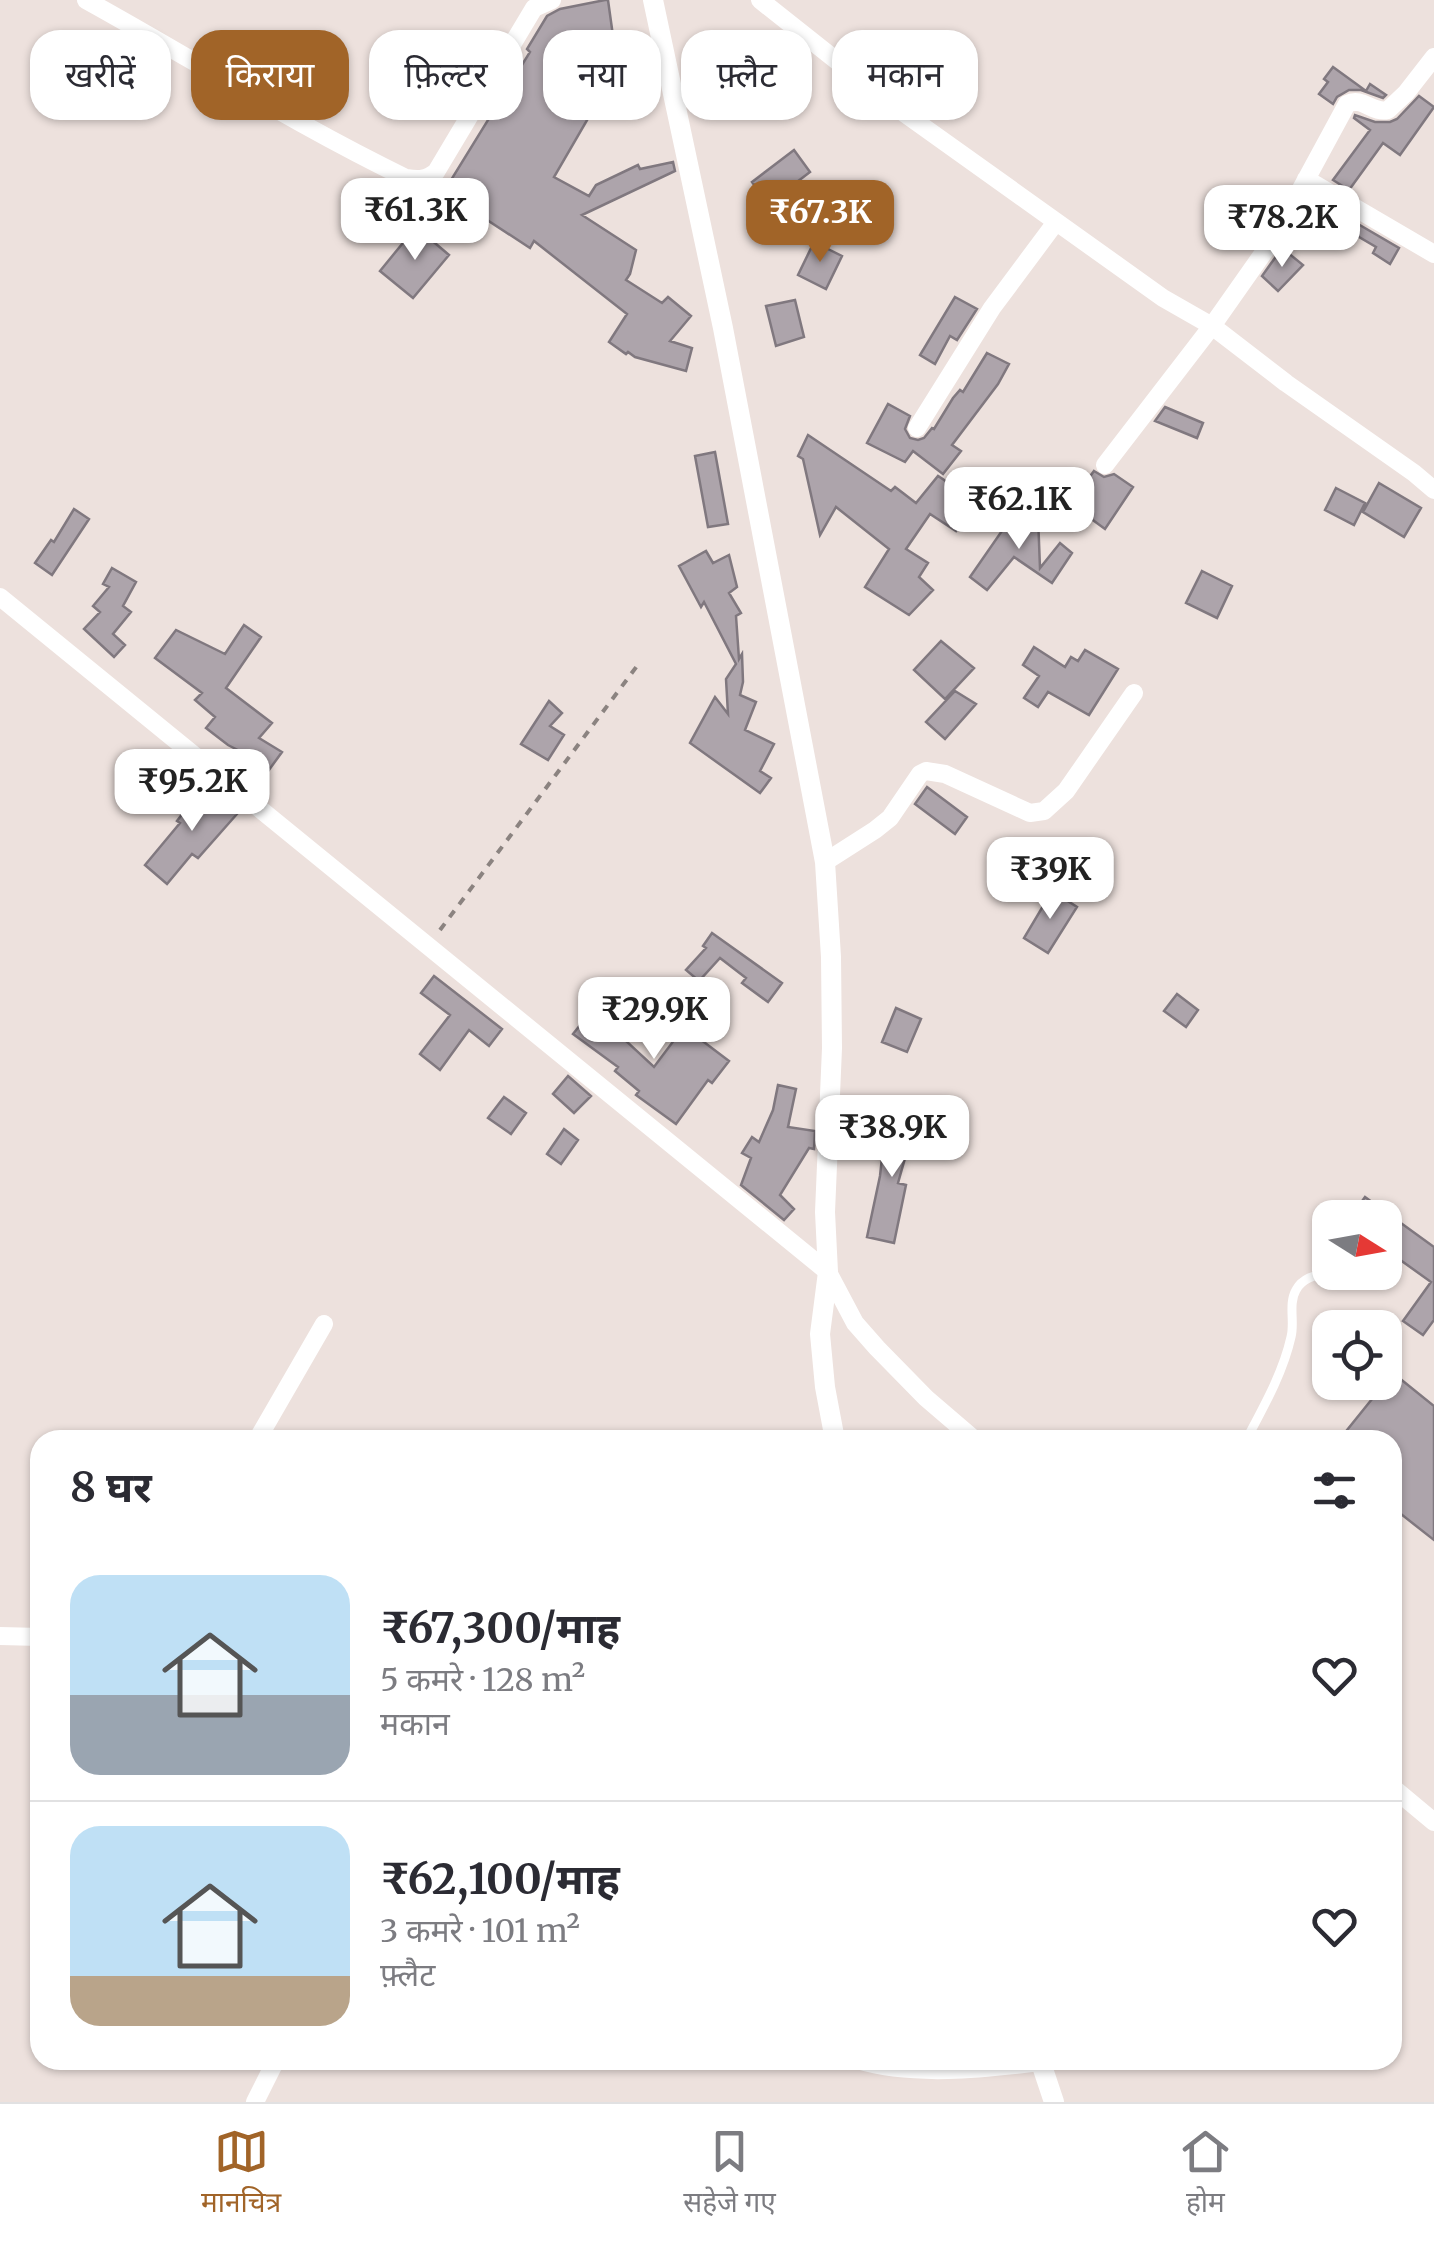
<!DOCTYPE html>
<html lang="hi">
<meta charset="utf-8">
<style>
:root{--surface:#fff;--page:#f2f2f3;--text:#2b2b33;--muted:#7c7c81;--line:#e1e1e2;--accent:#a16428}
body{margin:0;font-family:Merriweather,"Noto Sans Devanagari",serif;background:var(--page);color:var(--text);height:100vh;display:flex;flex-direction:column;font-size:38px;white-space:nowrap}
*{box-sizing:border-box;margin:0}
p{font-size:32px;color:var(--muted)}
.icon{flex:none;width:55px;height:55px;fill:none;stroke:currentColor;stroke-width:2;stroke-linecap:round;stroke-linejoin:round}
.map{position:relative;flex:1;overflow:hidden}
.details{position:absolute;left:30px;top:1430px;width:1372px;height:640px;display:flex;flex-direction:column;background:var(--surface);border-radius:30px;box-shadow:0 2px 8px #0004}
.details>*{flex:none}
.banner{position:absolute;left:30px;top:30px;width:1375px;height:90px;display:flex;gap:20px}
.needle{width:65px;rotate:101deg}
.buttons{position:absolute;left:1312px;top:1200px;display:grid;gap:20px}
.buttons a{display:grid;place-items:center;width:90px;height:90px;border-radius:20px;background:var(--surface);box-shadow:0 2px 8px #0004;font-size:50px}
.price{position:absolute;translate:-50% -85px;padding:0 22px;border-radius:20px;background:#fff;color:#222;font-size:32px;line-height:65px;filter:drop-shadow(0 2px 5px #0008)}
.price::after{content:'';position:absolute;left:50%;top:60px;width:30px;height:22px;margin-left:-15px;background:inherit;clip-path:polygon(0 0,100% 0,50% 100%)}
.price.current{background:var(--accent);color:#fff}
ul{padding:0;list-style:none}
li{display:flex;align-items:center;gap:30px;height:250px;padding:0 40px}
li+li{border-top:2px solid var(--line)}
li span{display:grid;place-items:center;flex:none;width:280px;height:200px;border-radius:30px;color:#555}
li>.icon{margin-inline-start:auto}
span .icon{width:120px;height:120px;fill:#fffc;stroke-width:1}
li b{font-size:42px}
h2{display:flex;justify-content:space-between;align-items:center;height:120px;padding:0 40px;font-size:42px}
.pill{padding:0 35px;border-radius:30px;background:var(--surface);box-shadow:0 2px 8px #0004;font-size:35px;line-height:90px}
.pill.current{background:var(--accent);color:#fff}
.tabs{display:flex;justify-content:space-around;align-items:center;height:140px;border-top:2px solid var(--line);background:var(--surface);font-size:28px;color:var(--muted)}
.tabs a{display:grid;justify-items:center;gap:5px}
.tabs .current{color:var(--accent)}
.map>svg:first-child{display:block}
.building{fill:#ada4ab;stroke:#80787f;stroke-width:2.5}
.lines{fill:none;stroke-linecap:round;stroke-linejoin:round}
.path{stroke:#8b8380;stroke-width:4;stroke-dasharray:8 8;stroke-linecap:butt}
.service{stroke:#fff;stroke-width:9}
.minor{stroke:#fff;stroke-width:18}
.tertiary{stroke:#fff;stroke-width:20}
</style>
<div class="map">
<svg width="1434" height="2102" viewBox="0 0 1434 2102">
<rect width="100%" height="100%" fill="#ede1dd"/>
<path class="building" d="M 605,0 L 608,0 L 614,43 L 606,59 L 619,65 L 554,177 L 589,196 L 596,185 L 638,165 L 640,169 L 673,162 L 675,171 L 582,215 L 636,250 L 630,274 L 626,280 L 662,303 L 668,297 L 691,316 L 670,341 L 692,348 L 686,371 L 635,357 L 628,352 L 626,354 L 609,342 L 627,314 L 534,241 L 530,248 L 469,208 L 477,195 L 451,180 L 530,52 L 527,49 L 547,16 L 560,9 Z
M 1333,67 L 1366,91 L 1370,84 L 1386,95 L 1383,98 L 1361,90 L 1349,90 L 1337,97 L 1333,104 L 1319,94 L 1328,82 L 1324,79 Z
M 1419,96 L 1434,107 L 1400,155 L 1383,143 L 1349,190 L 1333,180 L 1370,130 L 1354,118 L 1355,115 L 1375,122 L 1390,122 L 1397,119 Z
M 794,150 L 810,172 L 768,204 L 752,182 Z
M 773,203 L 785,221 L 761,239 L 748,221 Z
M 1346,217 L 1399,248 L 1390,264 L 1373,253 L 1376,247 L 1354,234 L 1355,232 L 1341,226 Z
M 416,227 L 449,255 L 413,298 L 380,271 Z
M 814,242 L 842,256 L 826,289 L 798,275 Z
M 1282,248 L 1303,265 L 1278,291 L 1262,276 Z
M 955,297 L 977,309 L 957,340 L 950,336 L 935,364 L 920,355 Z
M 795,300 L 804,337 L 776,346 L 766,306 Z
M 987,353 L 1009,364 L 998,384 L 952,445 L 961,451 L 943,474 L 913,451 L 905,462 L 867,443 L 888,404 L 910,416 L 905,429 L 910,438 L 918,440 L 924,438 L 932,428 L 934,429 L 953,398 L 960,390 L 963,392 Z
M 1165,407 L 1203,423 L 1197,438 L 1155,421 Z
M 808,435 L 891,491 L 895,487 L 916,503 L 938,476 L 976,501 L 956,531 L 930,514 L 906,549 L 928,563 L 919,577 L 933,590 L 909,615 L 865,587 L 889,549 L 836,507 L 820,535 L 803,459 L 798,456 Z
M 715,452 L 728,524 L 708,527 L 695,456 Z
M 1094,471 L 1104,477 L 1114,474 L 1133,487 L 1105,529 L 1082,512 L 1084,510 L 1070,502 L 1079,485 L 1082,487 Z
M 1379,483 L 1421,508 L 1404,537 L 1363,512 Z
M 1336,488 L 1365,503 L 1354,525 L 1325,510 Z
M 74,509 L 89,519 L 52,575 L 35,563 L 51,540 L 54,542 Z
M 1038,516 L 1040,568 L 1060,543 L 1072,553 L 1052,583 L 1014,557 L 987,590 L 970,577 L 1004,528 L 988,519 Z
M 706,551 L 713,563 L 729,555 L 737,587 L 729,593 L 741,613 L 736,616 L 739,659 L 742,654 L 743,682 L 740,695 L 756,702 L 745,730 L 774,744 L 760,771 L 771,778 L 760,793 L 690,743 L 715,697 L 728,714 L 726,679 L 736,664 L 704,602 L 701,607 L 679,566 Z
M 112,568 L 136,582 L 123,606 L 131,612 L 113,634 L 125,645 L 114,657 L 84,629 L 100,612 L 93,606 L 109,587 L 103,584 Z
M 1202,571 L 1232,586 L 1217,618 L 1186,603 Z
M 244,625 L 261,637 L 226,688 L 272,723 L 259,738 L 282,752 L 258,785 L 242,774 L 253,758 L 228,745 L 206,728 L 215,717 L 195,700 L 202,693 L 155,658 L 176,630 L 225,654 Z
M 941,641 L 974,668 L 945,699 L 914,670 Z
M 1034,647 L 1065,667 L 1071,657 L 1078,661 L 1085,650 L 1118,669 L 1089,715 L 1048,692 L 1038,707 L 1024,698 L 1039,676 L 1023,665 Z
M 955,691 L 976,704 L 945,739 L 926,722 Z
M 549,701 L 562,713 L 550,726 L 564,735 L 548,760 L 521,744 Z
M 204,786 L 237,814 L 198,858 L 192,854 L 167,884 L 145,865 L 180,823 L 177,821 L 183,813 L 181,812 Z
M 927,787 L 967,817 L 955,834 L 915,804 Z
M 1052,891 L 1077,907 L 1048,953 L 1024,938 Z
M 712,933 L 782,983 L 768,1002 L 742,983 L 746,978 L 720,958 L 699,981 L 686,970 L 706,948 L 703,946 Z
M 434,976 L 502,1029 L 489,1046 L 469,1030 L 440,1070 L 420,1054 L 450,1015 L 421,993 Z
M 1177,994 L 1198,1010 L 1186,1027 L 1164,1011 Z
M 604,995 L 626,1013 L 613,1029 L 654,1067 L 684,1027 L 729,1061 L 712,1083 L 708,1080 L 676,1124 L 636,1095 L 639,1091 L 615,1071 L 618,1067 L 573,1034 Z
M 896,1008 L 921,1019 L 907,1052 L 882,1042 Z
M 568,1076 L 591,1096 L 574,1113 L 553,1094 Z
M 778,1085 L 796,1089 L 788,1127 L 815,1131 L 814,1149 L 809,1148 L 780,1195 L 794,1209 L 784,1220 L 741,1185 L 751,1158 L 742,1153 L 752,1137 L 759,1142 L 773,1110 Z
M 504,1097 L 526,1113 L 511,1134 L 488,1118 Z
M 896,1110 L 917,1116 L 898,1183 L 906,1185 L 894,1243 L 867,1237 L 880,1176 L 883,1149 L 885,1150 Z
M 564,1129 L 578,1140 L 561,1164 L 547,1154 Z
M 1365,1197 L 1434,1247 L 1434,1320 L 1423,1335 L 1403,1321 L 1431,1282 L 1385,1249 L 1385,1218 L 1350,1218 Z
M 1393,1373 L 1434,1406 L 1434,1540 L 1392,1507 L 1392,1440 L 1339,1440 Z"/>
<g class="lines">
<path class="path" d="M 440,930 L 637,666"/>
<path class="service" d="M 1246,1440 C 1263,1408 1283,1373 1291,1337 C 1295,1322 1288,1304 1296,1290 C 1303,1277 1317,1275 1330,1272"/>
<path class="minor" d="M 86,0 C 193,59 296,125 406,178 C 419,180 426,180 436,172 L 534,8 L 552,0
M 760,0 L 890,103 L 1163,298 L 1212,326 L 1286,383 L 1414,473 L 1434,490
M 1306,179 L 1434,254
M 917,428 L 992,308 L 1056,222
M 1105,465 L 1212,326 L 1276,235 L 1347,104 C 1363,96 1372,114 1388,110 L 1406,93 L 1434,57
M 0,597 L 828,1272 L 855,1323 L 877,1348 L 926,1398 L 975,1440
M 825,862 L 875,830 L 890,818 L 920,774 L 926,771 L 945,774 L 1030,813 L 1044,811 L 1066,791 L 1134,693
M 257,1440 L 324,1324
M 0,1636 L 40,1637
M 1392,1787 L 1434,1822
M 857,2060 C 913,2077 983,2069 1041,2062
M 255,2102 L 276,2060"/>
<path class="tertiary" d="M 653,0 L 723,328 L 825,862 L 831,957 L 832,1048 L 825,1212 L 828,1272 L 820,1334 L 825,1387 L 835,1440
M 1040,2060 L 1054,2102"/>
</g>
</svg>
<div class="buttons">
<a><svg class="needle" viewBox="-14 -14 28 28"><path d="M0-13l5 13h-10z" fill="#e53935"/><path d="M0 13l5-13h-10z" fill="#7c7c81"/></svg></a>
<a><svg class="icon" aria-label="locate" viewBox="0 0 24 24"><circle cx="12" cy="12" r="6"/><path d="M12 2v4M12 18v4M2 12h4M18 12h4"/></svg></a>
</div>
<b class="price" style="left:415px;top:263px">₹61.3K</b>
<b class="price current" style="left:820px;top:265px">₹67.3K</b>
<b class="price" style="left:1282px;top:270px">₹78.2K</b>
<b class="price" style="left:1019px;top:552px">₹62.1K</b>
<b class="price" style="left:192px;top:834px">₹95.2K</b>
<b class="price" style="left:1050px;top:922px">₹39K</b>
<b class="price" style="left:654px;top:1062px">₹29.9K</b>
<b class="price" style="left:892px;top:1180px">₹38.9K</b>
<div class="banner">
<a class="pill">खरीदें</a>
<a class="pill current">किराया</a>
<a class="pill">फ़िल्टर</a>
<a class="pill">नया</a>
<a class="pill">फ़्लैट</a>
<a class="pill">मकान</a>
</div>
<section class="details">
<h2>8 घर<svg class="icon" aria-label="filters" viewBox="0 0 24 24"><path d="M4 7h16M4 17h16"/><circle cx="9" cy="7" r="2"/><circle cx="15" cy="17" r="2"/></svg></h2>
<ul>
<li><span style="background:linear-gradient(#bfe0f5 60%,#9aa5b1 0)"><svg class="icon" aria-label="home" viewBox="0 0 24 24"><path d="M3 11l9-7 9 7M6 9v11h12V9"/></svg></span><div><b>₹67,300/माह</b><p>5 कमरे · 128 m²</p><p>मकान</p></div><svg class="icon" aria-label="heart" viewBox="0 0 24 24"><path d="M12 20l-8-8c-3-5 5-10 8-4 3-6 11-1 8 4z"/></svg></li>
<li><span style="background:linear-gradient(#bfe0f5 75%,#b9a48a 0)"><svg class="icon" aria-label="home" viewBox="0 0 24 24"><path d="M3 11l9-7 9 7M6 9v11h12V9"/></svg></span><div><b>₹62,100/माह</b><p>3 कमरे · 101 m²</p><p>फ़्लैट</p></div><svg class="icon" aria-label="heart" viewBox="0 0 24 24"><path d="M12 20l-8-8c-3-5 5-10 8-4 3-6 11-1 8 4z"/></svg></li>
</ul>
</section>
</div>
<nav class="tabs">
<a class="current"><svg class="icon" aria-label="map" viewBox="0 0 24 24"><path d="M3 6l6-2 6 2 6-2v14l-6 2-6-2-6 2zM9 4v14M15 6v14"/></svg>मानचित्र</a>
<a><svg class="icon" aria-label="saved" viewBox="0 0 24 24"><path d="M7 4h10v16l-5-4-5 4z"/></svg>सहेजे गए</a>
<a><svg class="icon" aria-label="home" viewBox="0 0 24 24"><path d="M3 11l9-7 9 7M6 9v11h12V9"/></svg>होम</a>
</nav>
